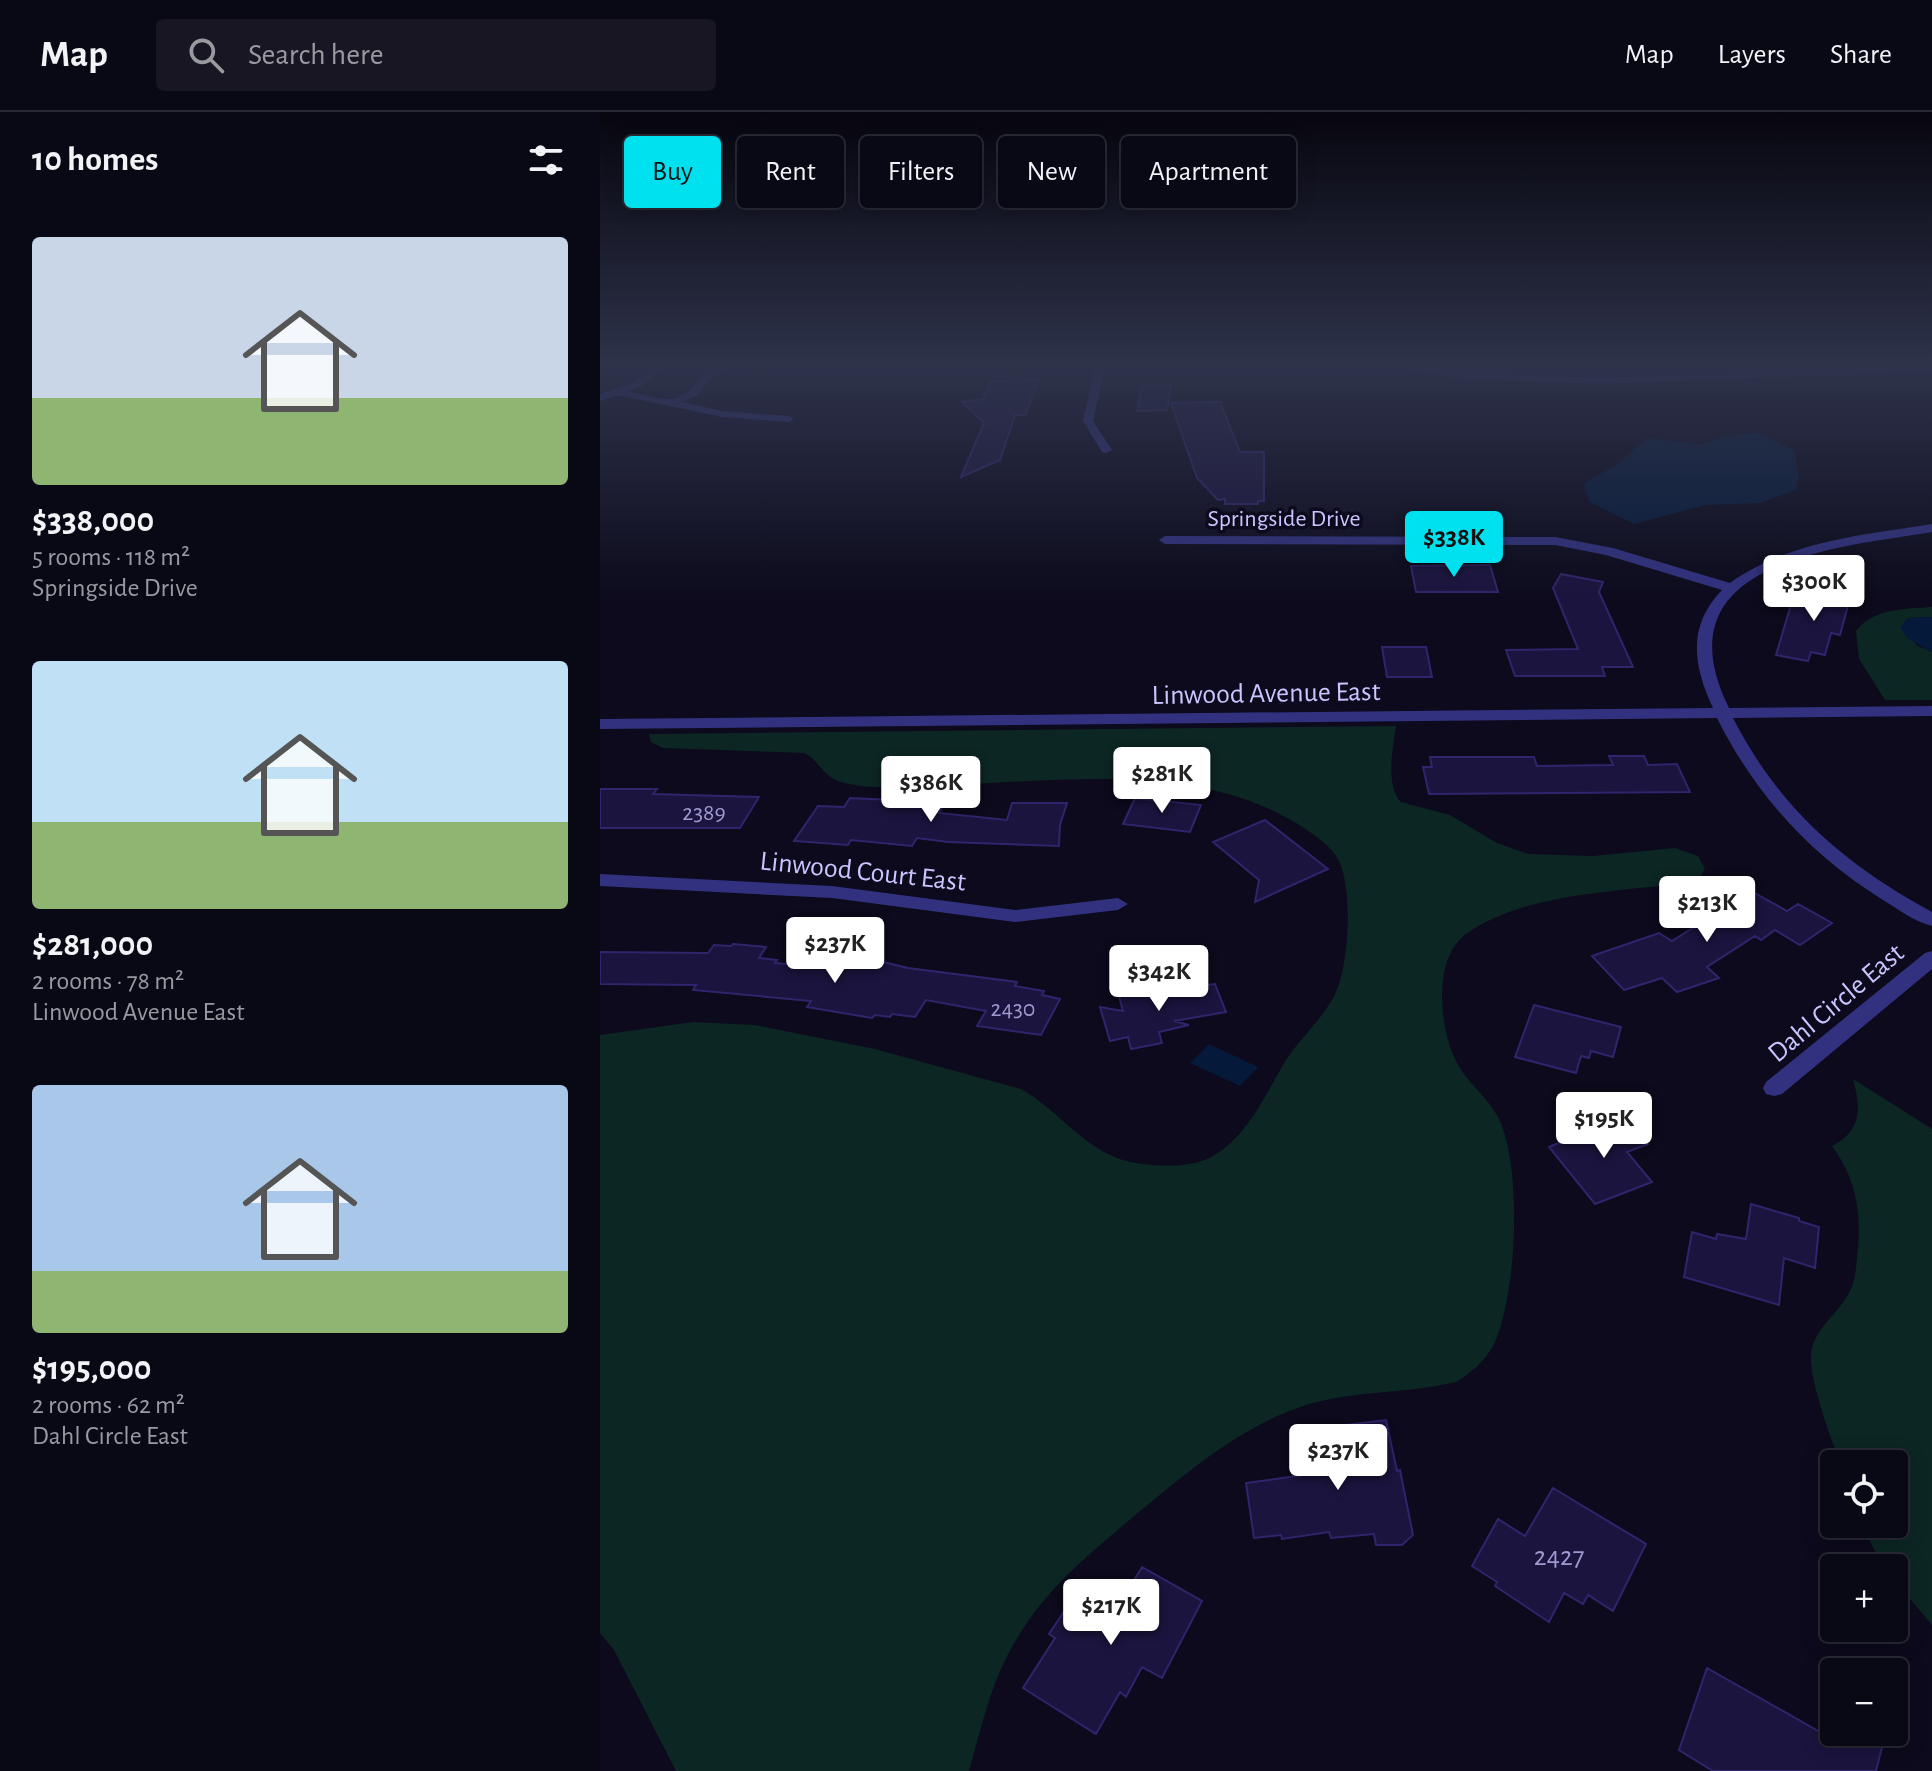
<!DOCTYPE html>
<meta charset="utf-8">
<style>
:root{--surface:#090815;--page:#171622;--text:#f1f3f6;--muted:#999aa0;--line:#292934;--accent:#00e1f0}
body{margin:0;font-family:"Alegreya Sans",sans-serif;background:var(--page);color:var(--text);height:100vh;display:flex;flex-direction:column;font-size:30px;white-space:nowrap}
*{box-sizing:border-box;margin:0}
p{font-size:26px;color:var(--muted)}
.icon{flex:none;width:44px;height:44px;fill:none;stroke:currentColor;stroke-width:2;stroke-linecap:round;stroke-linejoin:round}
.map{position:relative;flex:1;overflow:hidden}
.details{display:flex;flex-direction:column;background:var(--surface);width:600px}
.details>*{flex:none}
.banner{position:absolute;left:24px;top:24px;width:760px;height:72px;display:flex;gap:16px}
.tools{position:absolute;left:1220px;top:1338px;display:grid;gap:16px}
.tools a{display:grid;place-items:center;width:88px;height:88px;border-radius:8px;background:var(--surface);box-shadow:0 4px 20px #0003,0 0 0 2px var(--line);font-size:40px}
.price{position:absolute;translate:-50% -68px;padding:0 18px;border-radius:8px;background:#fff;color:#222;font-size:26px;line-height:52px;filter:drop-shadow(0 2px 4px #0008)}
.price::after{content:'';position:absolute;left:50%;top:48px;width:24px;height:18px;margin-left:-12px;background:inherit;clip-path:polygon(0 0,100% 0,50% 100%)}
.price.selected{background:var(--accent);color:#111}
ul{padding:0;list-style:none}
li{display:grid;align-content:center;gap:16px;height:424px;padding:0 32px}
li span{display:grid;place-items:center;height:248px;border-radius:8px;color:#555}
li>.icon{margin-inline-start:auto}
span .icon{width:144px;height:144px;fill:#fffc;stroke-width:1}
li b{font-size:34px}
h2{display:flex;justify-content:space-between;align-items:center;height:96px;padding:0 32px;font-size:34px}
.chip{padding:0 28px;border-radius:8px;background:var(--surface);box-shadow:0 4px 20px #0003,0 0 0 2px var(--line);font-size:28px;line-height:72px}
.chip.selected{background:var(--accent);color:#111}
header{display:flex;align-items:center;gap:48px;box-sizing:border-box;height:112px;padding:0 40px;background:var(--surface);border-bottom:2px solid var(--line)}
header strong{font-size:38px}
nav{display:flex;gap:44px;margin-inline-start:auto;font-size:28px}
.search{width:560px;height:72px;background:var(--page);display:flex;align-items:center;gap:20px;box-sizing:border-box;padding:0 28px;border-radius:8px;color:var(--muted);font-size:30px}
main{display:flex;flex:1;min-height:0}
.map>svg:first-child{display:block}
.green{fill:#0c2624}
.water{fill:#051a3a}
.building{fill:#1b143e;stroke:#30256c;stroke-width:2}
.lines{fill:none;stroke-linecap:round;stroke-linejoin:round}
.minor{fill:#31317f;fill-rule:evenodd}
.labels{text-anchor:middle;stroke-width:7;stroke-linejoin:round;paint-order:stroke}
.far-street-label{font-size:24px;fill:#c9c5ff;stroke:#0c0a1c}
.number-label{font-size:24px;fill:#9e99cf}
.street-label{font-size:28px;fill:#c9c5ff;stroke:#0c0a1c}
.near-number-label{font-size:28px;fill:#9e99cf}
</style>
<header>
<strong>Map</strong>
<div class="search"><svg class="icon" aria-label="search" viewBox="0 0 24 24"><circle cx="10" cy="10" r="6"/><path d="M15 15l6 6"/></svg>Search here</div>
<nav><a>Map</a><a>Layers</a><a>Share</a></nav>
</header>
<main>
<section class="details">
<h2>10 homes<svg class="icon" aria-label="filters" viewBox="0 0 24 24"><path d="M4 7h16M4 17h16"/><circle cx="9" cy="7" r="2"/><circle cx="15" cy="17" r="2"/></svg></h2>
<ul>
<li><span style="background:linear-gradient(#c9d6e8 65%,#8fb573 0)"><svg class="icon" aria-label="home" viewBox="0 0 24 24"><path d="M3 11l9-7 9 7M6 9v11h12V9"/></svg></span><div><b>$338,000</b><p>5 rooms · 118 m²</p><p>Springside Drive</p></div></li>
<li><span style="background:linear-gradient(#bfe0f5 65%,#8fb573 0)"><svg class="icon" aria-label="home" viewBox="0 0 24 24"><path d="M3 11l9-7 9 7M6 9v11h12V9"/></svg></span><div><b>$281,000</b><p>2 rooms · 78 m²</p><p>Linwood Avenue East</p></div></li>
<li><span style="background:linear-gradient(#a9c7e8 75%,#8fb573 0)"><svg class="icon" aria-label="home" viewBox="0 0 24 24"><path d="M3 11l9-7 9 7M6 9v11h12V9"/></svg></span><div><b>$195,000</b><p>2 rooms · 62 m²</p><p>Dahl Circle East</p></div></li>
</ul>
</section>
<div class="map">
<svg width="1332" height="1659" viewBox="0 0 1332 1659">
<rect width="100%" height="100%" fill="#0c0a1c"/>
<path class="green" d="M 1332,495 L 1332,505 L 1308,506 L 1316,533 L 1332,540 L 1332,588 L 1285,588 L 1259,547 L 1256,519 C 1273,496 1306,497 1332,495 Z
M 796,614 C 793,635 785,673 801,690 L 850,703 L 897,731 L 928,742 L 993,744 L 1075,736 L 1098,744 L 1105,757 L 1100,765 C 1078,775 1053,774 1029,777 C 976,783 911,790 866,822 C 833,846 839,913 855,947 C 865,969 887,984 898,1005 C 923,1054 917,1183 894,1232 C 886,1248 871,1261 856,1270 C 807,1282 755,1278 706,1293 C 639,1315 586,1361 533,1405 C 484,1447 447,1475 413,1533 C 391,1571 381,1617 369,1659 L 76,1659 L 14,1538 L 0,1521 L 0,923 L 93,910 L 155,913 L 275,937 L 421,977 C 462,1000 488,1044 536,1051 C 559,1055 593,1056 613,1044 C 648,1024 666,981 686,948 C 701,925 724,906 736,880 C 749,851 753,779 739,749 C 733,736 716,724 704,716 C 599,647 461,670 343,673 C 311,674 272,679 241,670 C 223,665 219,648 204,641 L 63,636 L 51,630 L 49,622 Z
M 1253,967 L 1332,1017 L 1332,1513 L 1294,1468 L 1294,1456 L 1285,1456 L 1282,1453 L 1261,1412 L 1294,1412 L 1294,1352 L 1240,1352 C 1231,1325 1210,1271 1211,1244 C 1212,1218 1238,1202 1249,1181 C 1255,1171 1256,1157 1257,1145 C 1262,1103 1257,1068 1232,1034 C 1262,1019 1261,996 1253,967 Z"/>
<path class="water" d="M 1158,321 L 1194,338 L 1199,365 L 1196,378 L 1160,391 L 1105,393 L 1034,412 L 990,390 L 984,372 L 1017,352 L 1048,326 L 1100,332 L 1125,324 Z
M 1332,505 L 1332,540 L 1308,527 L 1300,515 L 1308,506 Z
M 609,932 L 658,955 L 640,974 L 590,951 Z"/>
<path class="building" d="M 439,268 L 425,303 L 415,303 L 400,348 L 361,365 L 384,311 L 362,290 L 383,287 L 391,269 Z
M 542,272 L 571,272 L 567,298 L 537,299 Z
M 620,290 L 640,340 L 664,340 L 664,389 L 658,389 L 658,392 L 625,392 L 625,387 L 618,388 L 597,366 L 571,291 Z
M 890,453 L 898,480 L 816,480 L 811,454 Z
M 961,462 L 1003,470 L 999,480 L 1033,555 L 1002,555 L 1005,564 L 915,564 L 906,538 L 978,537 L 953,476 Z
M 1254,471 L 1240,523 L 1231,521 L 1225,543 L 1211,540 L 1208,549 L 1176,543 L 1192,489 Z
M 782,535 L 826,535 L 832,565 L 787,565 Z
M 1009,644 L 1044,644 L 1048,653 L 1077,652 L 1090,680 L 829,682 L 823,655 L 832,655 L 830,645 L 934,645 L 937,654 L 1013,653 Z
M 0,677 L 57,677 L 53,682 L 159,685 L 140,716 L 0,716 Z
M 250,686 L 334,690 L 331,695 L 342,696 L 339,701 L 407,708 L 412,691 L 467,691 L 460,713 L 459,734 L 348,730 L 317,726 L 312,734 L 251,728 L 248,733 L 194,729 L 218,694 L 244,695 Z
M 535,686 L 601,693 L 590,720 L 523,712 Z
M 665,708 L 728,757 L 655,790 L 659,768 L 613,730 Z
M 1151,779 L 1187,799 L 1198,792 L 1232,811 L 1200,833 L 1175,818 L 1161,828 L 1155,824 L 1107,855 L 1119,866 L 1077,880 L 1062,866 L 1024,878 L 992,844 L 1059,821 L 1072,829 Z
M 133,832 L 166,835 L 159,846 L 177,848 L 175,851 L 235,857 L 241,849 L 253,851 L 258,844 L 308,856 L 417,870 L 415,874 L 444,879 L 442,883 L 460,887 L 441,923 L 377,914 L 386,899 L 326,888 L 315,905 L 292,902 L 290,905 L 275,903 L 272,906 L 207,895 L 211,889 L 93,878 L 96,873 L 0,872 L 0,840 L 108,841 L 114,833 L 131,834 Z
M 615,872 L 626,900 L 574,909 L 589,913 L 559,920 L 562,931 L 531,937 L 528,925 L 510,929 L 500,895 L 523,899 L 519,884 Z
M 934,893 L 1021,915 L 1013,945 L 991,939 L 989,946 L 981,944 L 976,961 L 915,945 Z
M 1023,1004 L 1048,1032 L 1027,1040 L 1052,1070 L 995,1092 L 949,1035 Z
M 1151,1092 L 1199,1106 L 1199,1109 L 1219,1115 L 1215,1156 L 1184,1146 L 1179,1193 L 1084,1165 L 1092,1120 L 1116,1127 L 1117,1122 L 1146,1127 Z
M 786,1308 L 797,1359 L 800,1358 L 813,1423 L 802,1433 L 776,1433 L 774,1422 L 731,1426 L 729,1420 L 682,1427 L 681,1423 L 654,1426 L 646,1371 L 704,1363 L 700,1344 L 741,1338 L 736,1314 Z
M 953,1376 L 1046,1432 L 1013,1499 L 988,1483 L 983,1492 L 964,1481 L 949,1510 L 895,1474 L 897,1470 L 872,1454 L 898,1407 L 925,1424 Z
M 542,1455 L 602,1489 L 562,1566 L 542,1555 L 526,1585 L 520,1580 L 496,1622 L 423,1576 L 455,1526 L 449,1522 L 482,1472 L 519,1493 Z
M 1107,1556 L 1220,1620 L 1286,1620 L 1276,1659 L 1113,1659 L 1079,1638 Z"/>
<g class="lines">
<path class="minor" d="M 55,255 L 67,255 L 42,274 L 28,279 C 41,282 55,287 67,287 C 96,288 94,255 129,255 L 112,264 L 98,283 L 82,290 L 122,299 L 189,304 L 194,307 L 189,310 L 122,305 L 18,283 L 0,289 L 0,282 L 34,270 Z
M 495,255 L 505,255 L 493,309 L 512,338 L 506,341 L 502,340 L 483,309 Z
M 796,255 C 863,255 930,266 997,265 C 1109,265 1220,255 1332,255 L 1332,259 L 1000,272 L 867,267 Z
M 1332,412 L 1332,420 C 1233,436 1057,450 1129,596 L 1332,594 L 1332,604 L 1133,606 C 1179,696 1244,752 1332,800 L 1332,814 C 1315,810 1298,797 1283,788 C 1210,743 1155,682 1117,606 L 0,617 L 0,607 L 1113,596 C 1093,553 1087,514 1122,478 L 1006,443 L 955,433 L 565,432 L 559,428 L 565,424 L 955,425 L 1013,436 L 1130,471 C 1189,429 1263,423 1332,412 Z
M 0,762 L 232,774 L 415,798 L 518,786 L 528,792 L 518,798 L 415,810 L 232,786 L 0,774 Z
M 1332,839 L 1332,857 L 1182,982 L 1174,984 L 1166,982 L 1163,976 L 1166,970 L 1325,841 Z"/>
</g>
<linearGradient id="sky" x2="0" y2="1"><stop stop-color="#07060f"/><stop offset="0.52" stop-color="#2e334b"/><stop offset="1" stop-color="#2e334b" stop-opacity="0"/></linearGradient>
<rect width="1332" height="488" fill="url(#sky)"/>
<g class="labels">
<g class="far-street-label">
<text x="684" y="414">Springside Drive</text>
</g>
<g class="number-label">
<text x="104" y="708">2389</text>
<text x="413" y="904">2430</text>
</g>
<g class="street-label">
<text transform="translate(666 580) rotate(-1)" y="10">Linwood Avenue East</text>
<text transform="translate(263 758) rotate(6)" y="10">Linwood Court East</text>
<text transform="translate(1235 890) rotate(-40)" y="10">Dahl Circle East</text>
</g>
<g class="near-number-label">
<text x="959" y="1453">2427</text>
</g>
</g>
</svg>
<div class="tools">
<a><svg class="icon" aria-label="locate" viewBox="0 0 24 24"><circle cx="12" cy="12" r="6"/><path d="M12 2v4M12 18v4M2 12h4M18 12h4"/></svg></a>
<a>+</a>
<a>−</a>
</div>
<b class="price selected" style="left:854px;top:467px">$338K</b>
<b class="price" style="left:1214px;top:511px">$300K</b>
<b class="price" style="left:562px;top:703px">$281K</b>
<b class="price" style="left:331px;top:712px">$386K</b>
<b class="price" style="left:1107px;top:832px">$213K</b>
<b class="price" style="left:235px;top:873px">$237K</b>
<b class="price" style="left:559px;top:901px">$342K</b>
<b class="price" style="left:1004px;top:1048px">$195K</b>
<b class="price" style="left:738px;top:1380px">$237K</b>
<b class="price" style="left:511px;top:1535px">$217K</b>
<div class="banner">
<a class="chip selected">Buy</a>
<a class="chip">Rent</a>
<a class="chip">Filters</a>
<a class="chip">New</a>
<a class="chip">Apartment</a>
</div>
</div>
</main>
